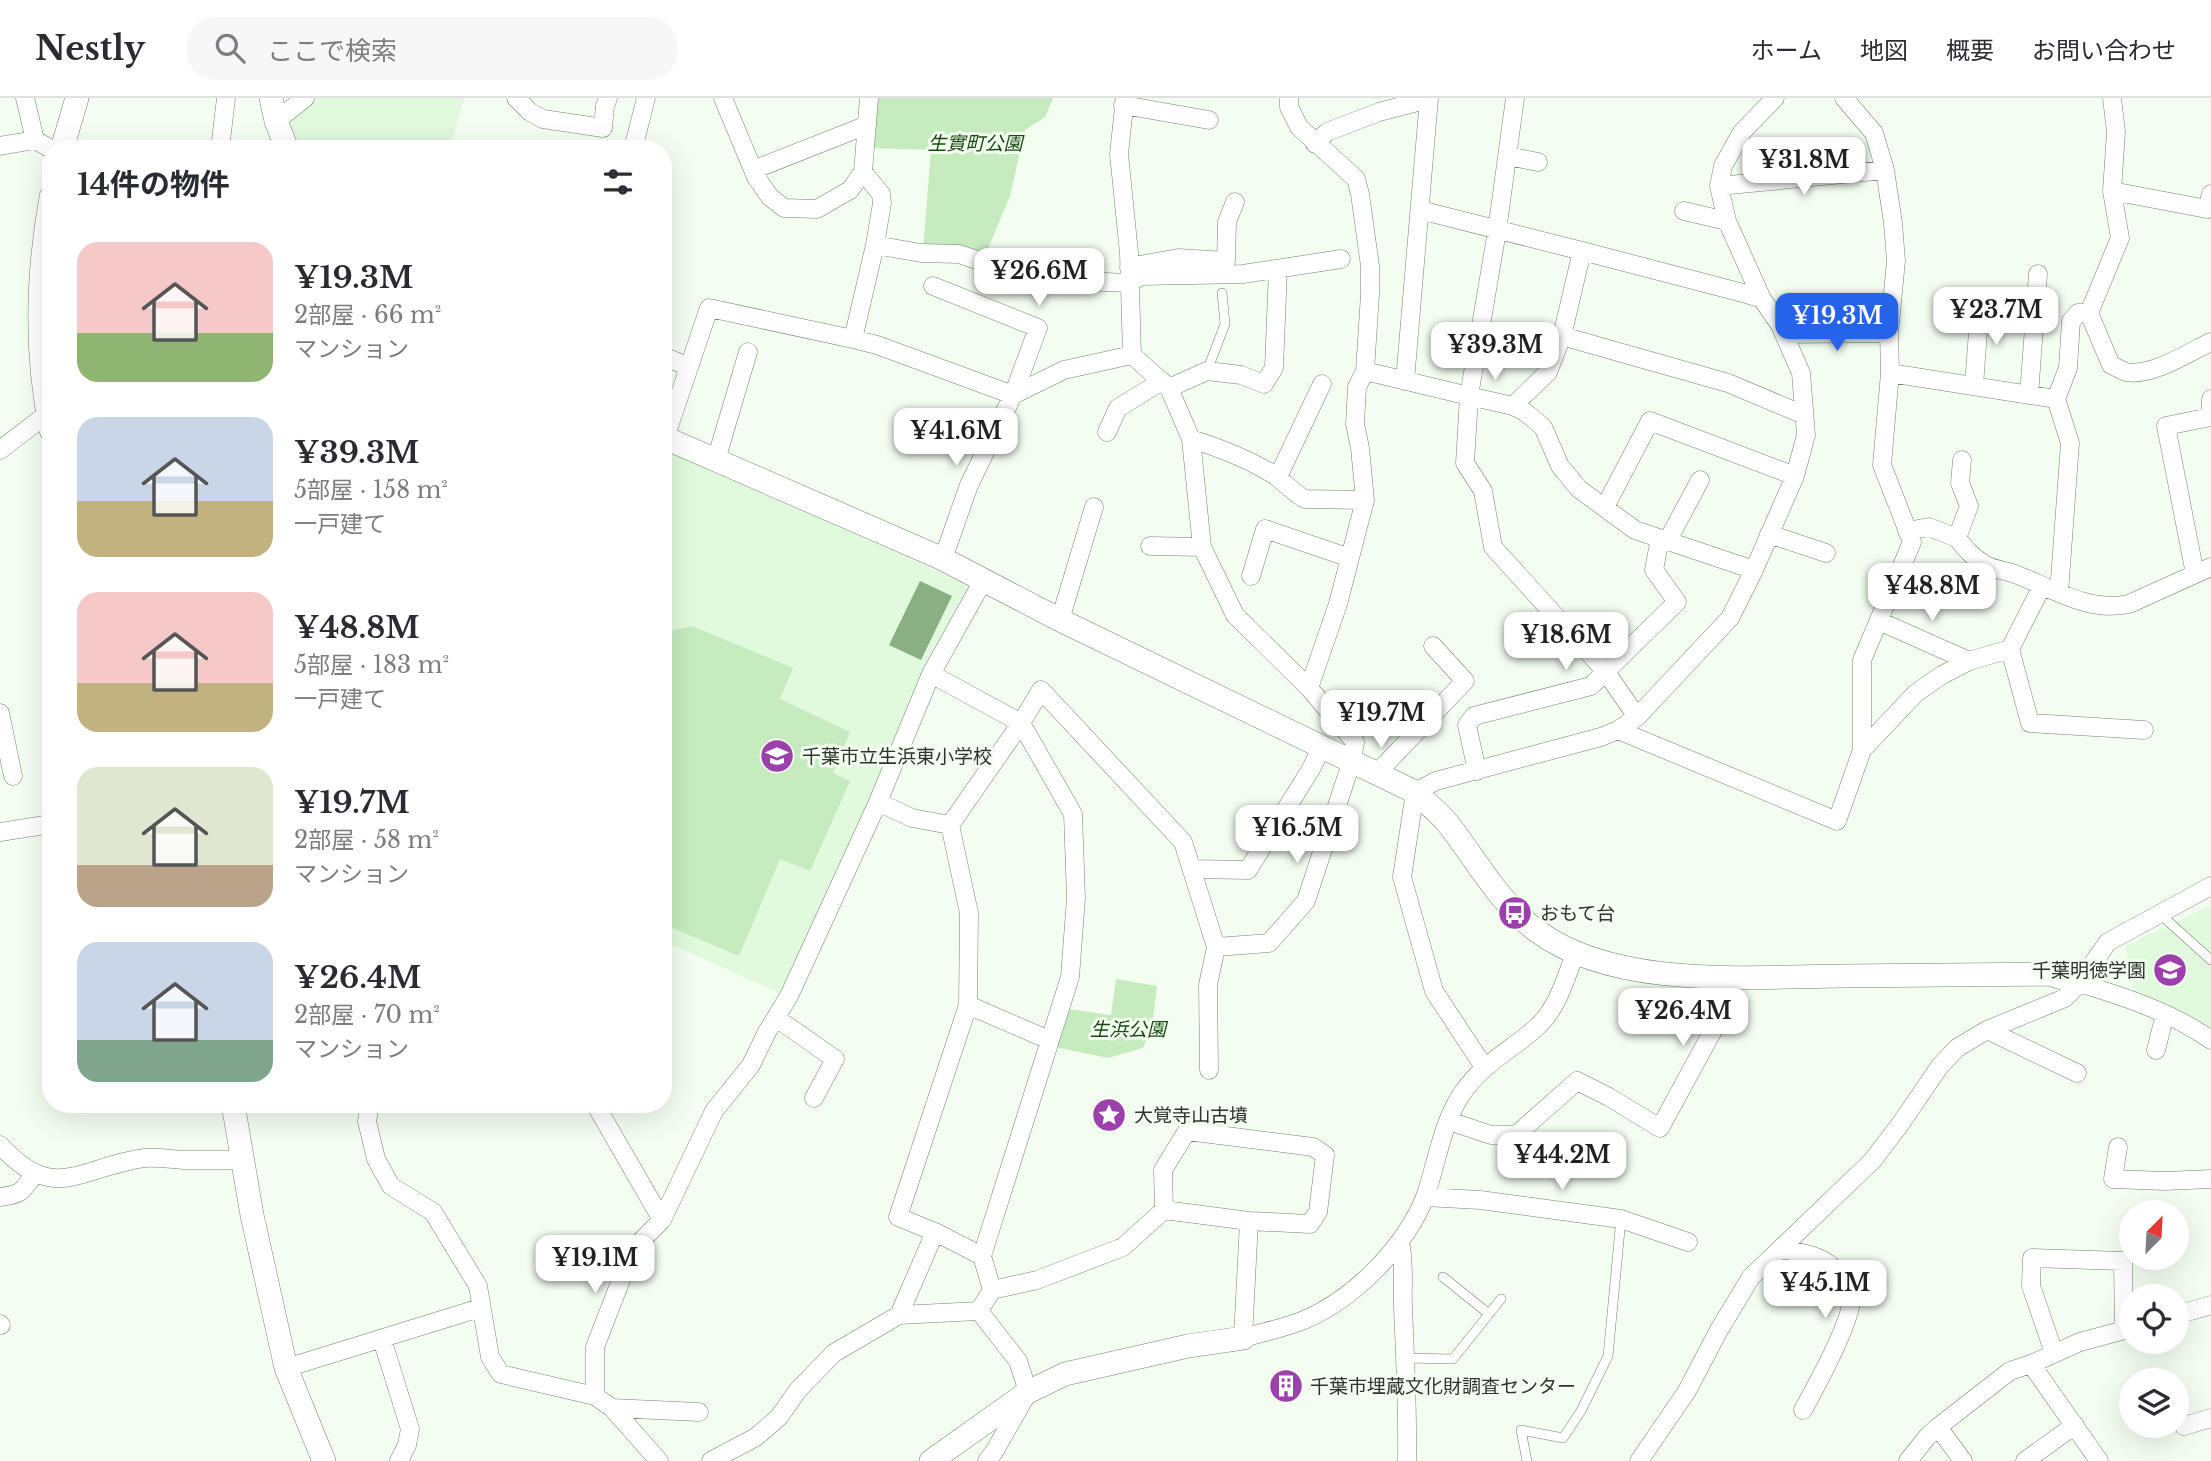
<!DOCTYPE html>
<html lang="ja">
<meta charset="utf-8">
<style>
:root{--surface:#fff;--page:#f7f7f7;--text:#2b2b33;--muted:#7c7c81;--line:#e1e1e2;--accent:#2563eb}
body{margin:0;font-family:"Libre Baskerville","Noto Sans JP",serif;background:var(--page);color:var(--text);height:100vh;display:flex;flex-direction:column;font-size:26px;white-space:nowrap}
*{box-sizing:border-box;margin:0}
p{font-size:23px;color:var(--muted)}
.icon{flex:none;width:38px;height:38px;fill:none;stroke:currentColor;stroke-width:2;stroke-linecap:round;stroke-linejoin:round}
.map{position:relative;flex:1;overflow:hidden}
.details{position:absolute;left:42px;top:42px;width:630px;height:973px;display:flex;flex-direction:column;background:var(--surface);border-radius:28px;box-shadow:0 7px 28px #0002}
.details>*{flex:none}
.needle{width:46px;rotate:24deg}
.controls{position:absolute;left:2119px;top:1102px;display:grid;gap:14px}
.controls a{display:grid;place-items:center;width:70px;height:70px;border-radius:50%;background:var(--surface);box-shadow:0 7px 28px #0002;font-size:35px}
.price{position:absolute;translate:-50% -60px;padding:0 16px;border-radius:14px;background:#fff;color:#222;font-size:23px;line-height:46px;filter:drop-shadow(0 2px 4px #0008)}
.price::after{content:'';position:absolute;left:50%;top:42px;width:21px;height:16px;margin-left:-10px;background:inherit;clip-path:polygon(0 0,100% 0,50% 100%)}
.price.current{background:var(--accent);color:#fff}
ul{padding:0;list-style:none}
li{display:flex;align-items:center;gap:21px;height:175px;padding:0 35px}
li span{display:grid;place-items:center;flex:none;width:196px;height:140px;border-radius:21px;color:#555}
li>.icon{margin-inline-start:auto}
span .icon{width:84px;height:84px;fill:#fffc;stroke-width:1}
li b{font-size:30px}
h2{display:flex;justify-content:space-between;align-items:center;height:84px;padding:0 35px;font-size:30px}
header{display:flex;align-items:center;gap:42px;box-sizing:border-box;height:98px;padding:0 35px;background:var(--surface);border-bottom:2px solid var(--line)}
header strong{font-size:33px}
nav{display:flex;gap:38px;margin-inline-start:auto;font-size:24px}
.search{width:490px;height:63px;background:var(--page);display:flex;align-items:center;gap:18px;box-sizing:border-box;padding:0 24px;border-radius:28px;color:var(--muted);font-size:26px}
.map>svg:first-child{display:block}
.built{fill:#e1f9dd}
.green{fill:#c5ebbe}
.water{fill:#89af83}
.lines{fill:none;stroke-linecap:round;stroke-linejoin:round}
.service-casing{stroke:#728370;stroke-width:10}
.minor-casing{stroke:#728370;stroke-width:19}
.tertiary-casing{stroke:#728370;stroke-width:24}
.service{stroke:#fff;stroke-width:9}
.minor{stroke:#fff;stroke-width:18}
.tertiary{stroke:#fff;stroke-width:23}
.labels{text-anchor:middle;stroke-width:6;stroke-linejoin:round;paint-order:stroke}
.park-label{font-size:19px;font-style:italic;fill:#184b10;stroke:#f3fef1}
.poi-label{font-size:19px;fill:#2e352d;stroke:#f3fef1;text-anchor:start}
</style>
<header>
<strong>Nestly</strong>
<div class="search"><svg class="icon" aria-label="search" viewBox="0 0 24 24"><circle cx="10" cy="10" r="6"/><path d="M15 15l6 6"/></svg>ここで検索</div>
<nav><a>ホーム</a><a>地図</a><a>概要</a><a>お問い合わせ</a></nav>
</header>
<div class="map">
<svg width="2211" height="1363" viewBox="0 0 2211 1363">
<rect width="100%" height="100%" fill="#f3fef1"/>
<path class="built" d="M 313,0 L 464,0 L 450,51 L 299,51 L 290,32 L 293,17 Z
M 663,352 L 969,487 L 784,897 L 663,843 Z
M 2211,807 L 2211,930 L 2135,895 L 2125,848 Z"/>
<path class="green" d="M 875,0 L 1053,0 L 1045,19 L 1025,32 L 1010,98 L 984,160 L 923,153 L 931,52 L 869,50 Z
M 692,528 L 793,570 L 780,601 L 850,634 L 833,675 L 850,683 L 810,773 L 780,761 L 739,858 L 663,826 L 663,535 Z
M 1116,881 L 1157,888 L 1152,928 L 1143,950 L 1108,960 L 1055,949 L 1068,911 L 1111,917 Z"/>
<path class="water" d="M 920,483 L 952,498 L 921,562 L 889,547 Z"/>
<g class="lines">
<g class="service-casing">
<path id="service" d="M 1207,273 L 1225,226 L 1222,195
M 2160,816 L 2211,862
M 1443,1179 L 1489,1216
M 1405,1260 L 1453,1261 L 1501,1201
M 1527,1363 L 1521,1332 L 1563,1340 L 1581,1313 L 1608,1258 L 1621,1121"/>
</g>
<g class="minor-casing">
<path id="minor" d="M 25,0 L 35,42 L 51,51
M 516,0 L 530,14 L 543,21 L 603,30 L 605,8 L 608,0
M 723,0 L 756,79 L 770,99 L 784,110 L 817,111 L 850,92 L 863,74 L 869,0
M 1125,0 L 1119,56 L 1129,155 L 1132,257
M 1289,0 L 1289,9 L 1299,29 L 1356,81 L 1360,96 L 1370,168 L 1370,196 L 1365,273
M 1515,0 L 1497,133 L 1469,298 L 1513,308 L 1525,314 L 1543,329 L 1560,368 L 1579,391 L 1635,432 L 1754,472
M 1844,0 L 1874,35 L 1885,72 L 1893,125 L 1896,163 L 1889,235 L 1890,275 L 1882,367 L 1912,444 L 1862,562 L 1862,652
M 1123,7 L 1209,22
M 276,23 L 305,0
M 1315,46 L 1327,34 L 1379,14 L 1429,1
M 0,48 L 35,42
M 220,51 L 226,0
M 633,51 L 646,0
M 1508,58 L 1538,64
M 753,72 L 867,27
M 863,74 L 881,96 L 882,105 L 875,147
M 1719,88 L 1885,72
M 2112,93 L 2207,111 L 2211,96
M 1420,112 L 1582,153
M 1684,113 L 1727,123
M 1129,169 L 1178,160 L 1226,163 L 1227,124 L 1235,104
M 933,188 L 1038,230 L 1013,297 L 969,387 L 943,461
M 2089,215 L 2111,267 C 2116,269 2121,272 2126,274 C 2152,279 2189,254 2211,244
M 1784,236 L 1889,235
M 1562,238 L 1728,285 L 1804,317
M 853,241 L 877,247 L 1013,297 L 1064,272 L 1132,257 L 1169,290 L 1191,341 L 1202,449 L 1235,517 L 1309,590
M 663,258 L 689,269
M 1890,275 L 2056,301
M 1405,283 L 1429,0
M 1974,288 L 1980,206
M 1169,290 L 1207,273 L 1241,277 L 1264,286 L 1274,270 L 1278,171
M 2029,297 L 2038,176
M 1513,308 L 1548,274 L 1562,238 L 1582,153 L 1743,195 L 1762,201
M 1107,334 L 1118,310 L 1162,283
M 665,340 L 709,210 L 853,241 L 875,147 L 921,155 L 959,156 L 1034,181 L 1129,185 L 1141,178 L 1243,176 L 1341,161
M 1191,341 C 1220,350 1247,360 1274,377 C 1285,384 1293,395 1305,401 L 1365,402
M 0,352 L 51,313
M 716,362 L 748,254
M 1278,379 L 1322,286
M 1605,409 L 1650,323 L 1795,378
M 1907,433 L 1929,429 L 1957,440 L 1969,408 L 1960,385 L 1962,362
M 1769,436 L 1826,455
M 1957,440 C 1965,450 1972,459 1984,466 C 1993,472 2005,472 2015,476 C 2051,490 2089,515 2129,506 L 2211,469
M 1668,442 L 1700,382
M 1150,448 L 1202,449
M 2195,476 L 2166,328 L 2210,319 L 2211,301
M 1251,478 L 1265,431 L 1350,460
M 2059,495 L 2070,345 L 2056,301 L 2068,270 L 2071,223 L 2078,215 L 2089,215 L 2120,140 L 2112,93 L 2116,34 L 2112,0
M 1060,522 L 1094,409
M 1879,523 L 1969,563
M 2010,551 L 2030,625 L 2144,632
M 931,576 L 1021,625 L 1041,592 L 1183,744 L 1216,849 L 1208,887 L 1209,972
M 0,615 L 13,678
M 1618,632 L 1837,723 L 1862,652 L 1916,595 L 1942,577 L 1969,563 L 2010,551 L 2042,488
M 1477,673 L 1467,627 L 1474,618 L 1591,588 L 1677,504 L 1654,472 L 1660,440
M 1377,675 L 1465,583 L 1433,548
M 878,704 L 912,720 L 950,727 L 969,815 L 968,907
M 950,727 L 1021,625 L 1073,716 L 1076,800 L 1070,879 L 982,1158 L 992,1192
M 0,734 L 51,726
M 1192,771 L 1248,772 L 1311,671 L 1322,648
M 1216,849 L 1269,845 L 1306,803 L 1352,662 L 1355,644 L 1309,590 L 1338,506 L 1365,402 L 1360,350 L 1355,326 L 1357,289 L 1365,273 L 1469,298 L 1465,365 L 1483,393 L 1493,449 L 1606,574 L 1637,619
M 2079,885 C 2125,899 2171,914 2211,942
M 776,920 L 835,961 L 814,1000
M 1987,932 L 2077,975
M 2156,952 L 2165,916
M 1484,969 L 1434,893 L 1402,779 L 1415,694 L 1436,683 L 1601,639 L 1618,632 L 1637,619 L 1730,520 L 1754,472 L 1795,378 L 1806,337 L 1801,275 L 1780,227 L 1762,201 L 1727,123 L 1719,88 L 1723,68 L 1742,34 L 1775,0
M 370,1006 L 367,1023 L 376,1061 L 391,1088 L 433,1114 L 478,1188 L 490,1259 L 501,1276 L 595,1298
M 595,1006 L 662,1122 L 633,1151 L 595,1249 L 595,1298 L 612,1310 L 659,1363
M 1449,1023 L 1491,1037 L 1516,1037 L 1577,983 L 1609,999 L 1660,1030 L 1723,914 L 1731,879
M 0,1047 C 54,1107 80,1069 144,1060 C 156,1059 170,1061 183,1062 C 203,1062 223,1062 243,1062
M 2118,1049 L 2113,1081 L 2165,1083 L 2211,1081
M 0,1099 C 22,1096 22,1094 34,1076
M 1425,1099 L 1480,1102 L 1621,1121 L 1688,1144
M 662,1122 L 714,1013 L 751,967 L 767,934 L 789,898 L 878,704 L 931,576 L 984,481
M 1249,1123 L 1243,1240 C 1263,1234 1285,1230 1304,1222 C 1354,1201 1405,1149 1425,1099 C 1437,1065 1442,1024 1463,994 C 1486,962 1513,952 1539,927 C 1558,909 1566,879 1575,856
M 1400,1144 C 1405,1166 1402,1187 1403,1209 C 1405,1260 1408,1312 1407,1363
M 1780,1151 C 1796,1154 1819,1156 1831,1168 C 1839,1175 1850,1189 1851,1199 C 1854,1220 1814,1292 1803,1312
M 982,1158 L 935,1134 L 898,1119 L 968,907 L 1049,942
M 979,1213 L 992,1192 L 1037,1182 L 1123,1149 L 1164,1112 L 1163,1072 L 1187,1033 L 1313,1049 L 1325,1057 L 1318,1114 L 1310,1126 L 1249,1123 L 1164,1112
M 899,1217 L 935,1134
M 2177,1217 L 2211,1207
M 0,1226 L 1,1227
M 382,1241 L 410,1331 L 407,1347 L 399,1363
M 2054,1255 L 2031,1188 L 2032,1160 L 2123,1163 L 2124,1232
M 2031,1266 L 2080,1244 L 2132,1230
M 286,1270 L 480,1210
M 612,1310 L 699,1314
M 2184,1328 L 2211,1320
M 1938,1329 L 1963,1363
M 711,1363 L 756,1339 L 779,1319 L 798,1292 L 834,1255 L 899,1217 L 979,1213 L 1018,1263 L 1028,1294 L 994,1354 L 987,1363
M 1639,1363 L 1687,1293 L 1719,1232 L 1751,1179 L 1873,1062 L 1901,1025 L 1940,968 L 1957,950 L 1987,932 L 2065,900 L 2079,885 L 2108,844 L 2211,788
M 1908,1363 L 1927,1339 L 1938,1329 L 2010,1273 L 2031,1266 L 2099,1363
M 2025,1363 L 2075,1327"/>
</g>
<g class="tertiary-casing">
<path id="tertiary" d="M 271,0 L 276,23 L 287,51
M 62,51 L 77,0
M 51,99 C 37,177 35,255 51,332
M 663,339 L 943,461 L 1060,522 L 1415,694 C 1426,705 1440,715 1449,727 C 1477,763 1500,806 1537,833 C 1615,891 1749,879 1842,878 C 1911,877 1980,877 2049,876 L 2079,885
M 233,1006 L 252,1117 L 286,1270 L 324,1363
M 931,1363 L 1028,1294 L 1065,1276 L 1188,1248 L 1243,1240"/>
</g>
<use href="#service" class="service"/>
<use href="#minor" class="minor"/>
<use href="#tertiary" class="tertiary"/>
</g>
<defs>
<g id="school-disc" transform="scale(1.75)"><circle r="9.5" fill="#9c41ac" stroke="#f3fef1"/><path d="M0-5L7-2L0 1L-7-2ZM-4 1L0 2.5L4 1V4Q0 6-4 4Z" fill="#fff"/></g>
<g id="bus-disc" transform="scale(1.75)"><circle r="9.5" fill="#9c41ac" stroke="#f3fef1"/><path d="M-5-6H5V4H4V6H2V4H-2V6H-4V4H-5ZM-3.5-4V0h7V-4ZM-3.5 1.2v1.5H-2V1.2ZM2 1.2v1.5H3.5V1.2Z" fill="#fff"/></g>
<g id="sight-disc" transform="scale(1.75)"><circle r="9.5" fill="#9c41ac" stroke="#f3fef1"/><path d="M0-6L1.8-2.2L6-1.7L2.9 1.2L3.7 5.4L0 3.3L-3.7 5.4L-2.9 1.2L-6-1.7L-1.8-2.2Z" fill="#fff"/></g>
<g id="building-disc" transform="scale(1.75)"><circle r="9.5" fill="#9c41ac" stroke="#f3fef1"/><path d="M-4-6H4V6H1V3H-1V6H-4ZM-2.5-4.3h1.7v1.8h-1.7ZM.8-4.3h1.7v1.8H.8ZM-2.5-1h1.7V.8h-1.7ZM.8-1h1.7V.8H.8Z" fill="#fff"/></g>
</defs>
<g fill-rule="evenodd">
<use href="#school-disc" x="777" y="658"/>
<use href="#bus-disc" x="1515" y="815"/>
<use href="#school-disc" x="2170" y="872"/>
<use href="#sight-disc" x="1109" y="1017"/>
<use href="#building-disc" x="1286" y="1288"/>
</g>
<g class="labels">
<g class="park-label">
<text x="975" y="52">生實町公園</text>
<text x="1128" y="938">生浜公園</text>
</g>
<g class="poi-label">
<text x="802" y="665">千葉市立生浜東小学校</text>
<text x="1540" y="822">おもて台</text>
<text x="2146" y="879" text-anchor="end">千葉明徳学園</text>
<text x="1134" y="1024">大覚寺山古墳</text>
<text x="1310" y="1295">千葉市埋蔵文化財調査センター</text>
</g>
</g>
</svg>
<div class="controls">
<a><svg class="needle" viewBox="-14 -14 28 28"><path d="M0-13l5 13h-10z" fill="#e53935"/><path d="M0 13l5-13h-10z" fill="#7c7c81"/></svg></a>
<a><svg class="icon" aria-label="locate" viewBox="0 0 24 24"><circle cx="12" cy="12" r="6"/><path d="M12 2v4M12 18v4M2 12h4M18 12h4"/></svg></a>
<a><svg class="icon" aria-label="layers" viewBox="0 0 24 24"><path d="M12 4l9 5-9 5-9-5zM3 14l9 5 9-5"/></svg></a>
</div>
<b class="price" style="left:1804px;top:99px">¥31.8M</b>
<b class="price" style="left:1039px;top:210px">¥26.6M</b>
<b class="price" style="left:1996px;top:249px">¥23.7M</b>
<b class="price current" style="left:1837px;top:255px">¥19.3M</b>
<b class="price" style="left:1495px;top:284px">¥39.3M</b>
<b class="price" style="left:956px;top:370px">¥41.6M</b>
<b class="price" style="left:1932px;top:525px">¥48.8M</b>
<b class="price" style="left:1566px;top:574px">¥18.6M</b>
<b class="price" style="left:1381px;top:652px">¥19.7M</b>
<b class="price" style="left:1297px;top:767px">¥16.5M</b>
<b class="price" style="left:1683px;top:950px">¥26.4M</b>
<b class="price" style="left:1562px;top:1094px">¥44.2M</b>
<b class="price" style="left:595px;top:1197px">¥19.1M</b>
<b class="price" style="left:1825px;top:1222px">¥45.1M</b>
<section class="details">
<h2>14件の物件<svg class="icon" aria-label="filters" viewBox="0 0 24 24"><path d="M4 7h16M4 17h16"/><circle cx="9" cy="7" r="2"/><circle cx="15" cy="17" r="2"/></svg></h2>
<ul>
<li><span style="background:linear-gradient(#f6c9c9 65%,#8fb573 0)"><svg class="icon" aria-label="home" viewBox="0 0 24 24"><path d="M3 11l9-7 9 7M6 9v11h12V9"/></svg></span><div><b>¥19.3M</b><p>2部屋 · 66 m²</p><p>マンション</p></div></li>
<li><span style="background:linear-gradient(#c9d6e8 60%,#c2b280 0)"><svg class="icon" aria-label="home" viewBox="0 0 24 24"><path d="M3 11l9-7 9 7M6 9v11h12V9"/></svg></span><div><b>¥39.3M</b><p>5部屋 · 158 m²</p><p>一戸建て</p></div></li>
<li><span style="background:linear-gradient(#f6c9c9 65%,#c2b280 0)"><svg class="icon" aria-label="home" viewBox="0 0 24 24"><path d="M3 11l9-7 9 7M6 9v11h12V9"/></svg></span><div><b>¥48.8M</b><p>5部屋 · 183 m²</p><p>一戸建て</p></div></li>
<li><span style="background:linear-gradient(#dfe7d0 70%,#b9a48a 0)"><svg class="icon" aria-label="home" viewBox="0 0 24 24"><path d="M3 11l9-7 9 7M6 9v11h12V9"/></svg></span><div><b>¥19.7M</b><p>2部屋 · 58 m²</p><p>マンション</p></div></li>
<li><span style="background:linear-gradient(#c9d6e8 70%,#7fa58c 0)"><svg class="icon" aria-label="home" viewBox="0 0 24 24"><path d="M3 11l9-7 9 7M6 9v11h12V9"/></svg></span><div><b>¥26.4M</b><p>2部屋 · 70 m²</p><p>マンション</p></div></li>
</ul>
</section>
</div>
